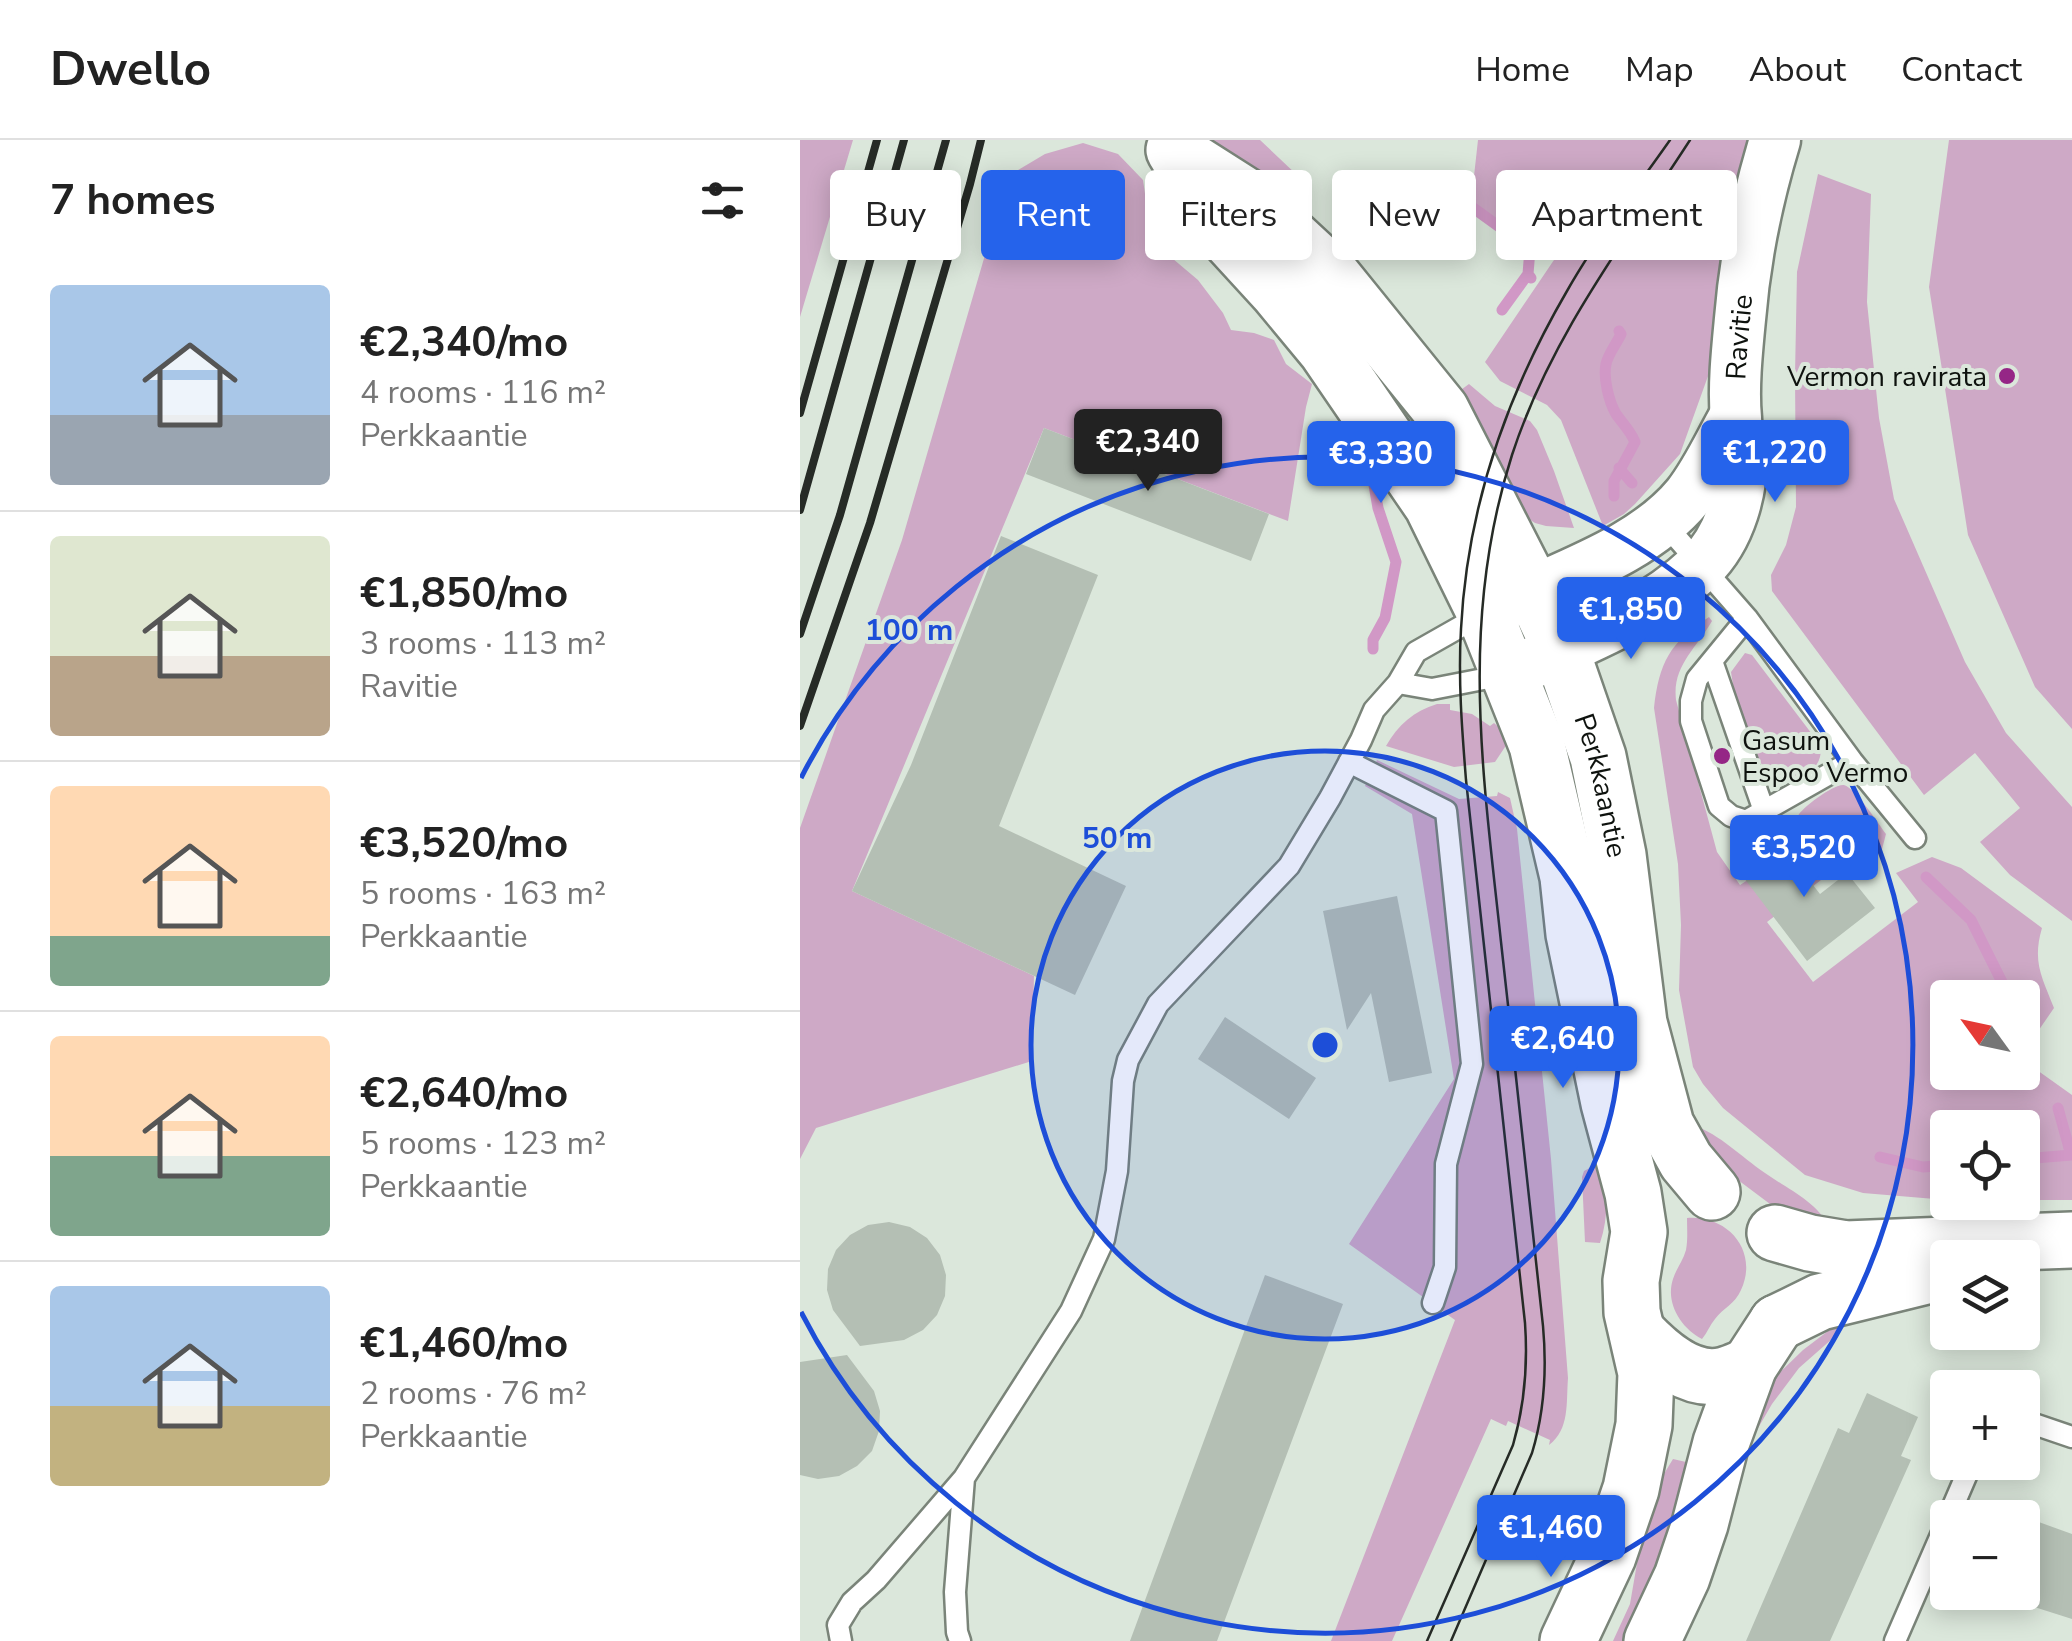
<!DOCTYPE html>
<meta charset="utf-8">
<style>
:root{--surface:#fff;--page:#f2f2f2;--text:#222;--muted:#767676;--line:#e0e0e0;--accent:#2563eb}
body{margin:0;font-family:"Nunito Sans",sans-serif;background:var(--page);color:var(--text);height:100vh;display:flex;flex-direction:column;font-size:38px;white-space:nowrap}
*{box-sizing:border-box;margin:0}
p{font-size:32px;color:var(--muted)}
.icon{flex:none;width:55px;height:55px;fill:none;stroke:currentColor;stroke-width:2;stroke-linecap:round;stroke-linejoin:round}
.map{position:relative;flex:1;overflow:hidden}
.side{display:flex;flex-direction:column;background:var(--surface);width:800px}
.side>*{flex:none}
.guide{position:absolute;left:30px;top:30px;width:950px;height:90px;display:flex;gap:20px}
.needle{width:65px;rotate:303deg}
.fabs{position:absolute;left:1130px;top:840px;display:grid;gap:20px}
.fabs a{display:grid;place-items:center;width:110px;height:110px;border-radius:10px;background:var(--surface);box-shadow:0 5px 25px #0003;font-size:50px}
.price{position:absolute;translate:-50% -85px;padding:0 22px;border-radius:10px;background:var(--accent);color:#fff;font-size:32px;line-height:65px;filter:drop-shadow(0 2px 5px #0008)}
.price::after{content:'';position:absolute;left:50%;top:60px;width:30px;height:22px;margin-left:-15px;background:inherit;clip-path:polygon(0 0,100% 0,50% 100%)}
.price.on{background:#222;color:#fff}
ul{padding:0;list-style:none}
li{display:flex;align-items:center;gap:30px;height:250px;padding:0 50px}
li+li{border-top:2px solid var(--line)}
li span{display:grid;place-items:center;flex:none;width:280px;height:200px;border-radius:10px;color:#555}
li>.icon{margin-inline-start:auto}
span .icon{width:120px;height:120px;fill:#fffc;stroke-width:1}
li b{font-size:42px}
h2{display:flex;justify-content:space-between;align-items:center;height:120px;padding:0 50px;font-size:42px}
.pill{padding:0 35px;border-radius:10px;background:var(--surface);box-shadow:0 5px 25px #0003;font-size:35px;line-height:90px}
.pill.on{background:var(--accent);color:#fff}
header{display:flex;align-items:center;gap:60px;box-sizing:border-box;height:140px;padding:0 50px;background:var(--surface);border-bottom:2px solid var(--line)}
header strong{font-size:48px}
nav{display:flex;gap:55px;margin-inline-start:auto;font-size:35px}
main{display:flex;flex:1;min-height:0}
.map>svg:first-child{display:block}
.green{fill:#cea9c6}
.lines{fill:none;stroke-linecap:round;stroke-linejoin:round}
.stream{stroke:#d198c6;stroke-width:11}
.building{fill:#b4bfb4}
.service-casing{stroke:#7a8479;stroke-width:25}
.tertiary-casing{stroke:#7a8479;stroke-width:55}
.secondary-casing{stroke:#7a8479;stroke-width:60}
.service{stroke:#fff;stroke-width:20}
.tertiary{stroke:#fff;stroke-width:50}
.secondary{stroke:#fff;stroke-width:55}
.tram{stroke:#262b26;stroke-width:2.5}
.rail{stroke:#262b26;stroke-width:8}
.ring{fill:none;stroke:#1d4ed8;stroke-width:5}
.poi-dot{fill:#952686;stroke:#dbe7db;stroke-width:4}
.labels{text-anchor:middle;stroke-width:8;stroke-linejoin:round;paint-order:stroke}
.street-label{font-size:28px;fill:#0e120e;stroke:#dbe7db}
.poi-label{font-size:28px;fill:#0e120e;stroke:#dbe7db;text-anchor:end}
.centre{fill:#1d4ed8;stroke:#dbe7db;stroke-width:5}
.ring-label{font-size:30px;text-anchor:middle;font-weight:bold;fill:#1d4ed8;stroke:#dbe7db;stroke-width:8;stroke-linejoin:round;paint-order:stroke}
</style>
<header>
<strong>Dwello</strong>
<nav><a>Home</a><a>Map</a><a>About</a><a>Contact</a></nav>
</header>
<main>
<section class="side">
<h2>7 homes<svg class="icon" aria-label="filters" viewBox="0 0 24 24"><path d="M4 7h16M4 17h16"/><circle cx="9" cy="7" r="2"/><circle cx="15" cy="17" r="2"/></svg></h2>
<ul>
<li><span style="background:linear-gradient(#a9c7e8 65%,#9aa5b1 0)"><svg class="icon" aria-label="home" viewBox="0 0 24 24"><path d="M3 11l9-7 9 7M6 9v11h12V9"/></svg></span><div><b>€2,340/mo</b><p>4 rooms · 116 m²</p><p>Perkkaantie</p></div></li>
<li><span style="background:linear-gradient(#dfe7d0 60%,#b9a48a 0)"><svg class="icon" aria-label="home" viewBox="0 0 24 24"><path d="M3 11l9-7 9 7M6 9v11h12V9"/></svg></span><div><b>€1,850/mo</b><p>3 rooms · 113 m²</p><p>Ravitie</p></div></li>
<li><span style="background:linear-gradient(#ffd9b3 75%,#7fa58c 0)"><svg class="icon" aria-label="home" viewBox="0 0 24 24"><path d="M3 11l9-7 9 7M6 9v11h12V9"/></svg></span><div><b>€3,520/mo</b><p>5 rooms · 163 m²</p><p>Perkkaantie</p></div></li>
<li><span style="background:linear-gradient(#ffd9b3 60%,#7fa58c 0)"><svg class="icon" aria-label="home" viewBox="0 0 24 24"><path d="M3 11l9-7 9 7M6 9v11h12V9"/></svg></span><div><b>€2,640/mo</b><p>5 rooms · 123 m²</p><p>Perkkaantie</p></div></li>
<li><span style="background:linear-gradient(#a9c7e8 60%,#c2b280 0)"><svg class="icon" aria-label="home" viewBox="0 0 24 24"><path d="M3 11l9-7 9 7M6 9v11h12V9"/></svg></span><div><b>€1,460/mo</b><p>2 rooms · 76 m²</p><p>Perkkaantie</p></div></li>
</ul>
</section>
<div class="map">
<svg width="1272" height="1501" viewBox="0 0 1272 1501">
<rect width="100%" height="100%" fill="#dbe7db"/>
<path class="green" d="M 0,0 L 53,0 L 0,177 Z
M 408,0 L 460,0 L 498,36 L 475,46 Z
M 678,0 L 950,0 L 921,120 L 918,186 L 912,225 L 880,314 L 835,364 L 824,374 L 803,386 L 761,280 L 747,265 L 700,241 L 685,222 L 756,117 L 671,63 Z
M 1149,0 L 1272,0 L 1272,589 L 1235,547 L 1168,395 L 1129,147 Z
M 283,3 L 318,14 L 343,40 L 350,88 L 366,113 L 398,140 L 423,173 L 431,190 L 454,193 L 474,200 L 486,224 L 512,244 L 506,267 L 488,381 L 244,288 L 52,751 L 234,836 L 232,921 L 16,988 L 0,1019 L 0,688 L 102,400 L 208,36 L 245,14 Z
M 1018,34 L 1071,54 L 1067,162 L 1079,278 L 1094,359 L 1165,522 L 1206,593 L 1272,667 L 1272,781 L 1210,735 L 1180,702 L 1220,668 L 1175,613 L 1124,655 L 972,451 L 971,435 L 986,405 L 996,367 L 995,235 L 997,132 Z
M 669,244 L 695,266 L 730,281 L 737,290 L 754,331 L 774,388 L 746,386 L 735,383 L 712,368 L 654,255 Z
M 909,477 L 912,481 C 896,509 872,526 876,560 L 917,712 L 940,745 L 988,714 L 993,718 L 1011,704 C 1006,697 994,687 998,676 C 1001,668 1035,643 1044,645 C 1056,649 1078,683 1086,694 L 1081,713 L 1071,701 L 967,782 L 1013,842 L 1118,762 L 1096,733 L 1132,717 L 1161,728 L 1242,788 C 1232,822 1242,837 1254,868 L 1223,913 L 1222,858 L 1148,858 L 1148,932 L 1222,932 L 1223,920 L 1272,955 L 1272,1060 L 1223,1060 L 1222,988 L 1148,988 L 1147,1060 L 1063,1053 L 1005,1035 L 923,968 L 903,944 L 893,927 L 879,850 L 881,785 L 878,724 L 854,568 C 859,523 870,502 909,477 Z
M 945,513 L 952,515 L 1021,606 C 1023,642 978,645 959,621 C 945,606 934,553 931,532 Z
M 637,564 L 650,564 L 650,570 L 672,574 L 690,586 L 694,583 L 711,598 L 695,622 L 654,627 L 586,606 C 598,585 614,571 637,564 Z
M 577,620 L 659,659 L 697,656 L 698,652 L 710,658 L 717,689 L 751,1019 L 768,1238 C 766,1263 770,1289 749,1305 L 750,1300 L 708,1281 L 706,1286 L 691,1279 L 592,1501 L 531,1501 L 655,1180 L 549,1104 L 654,939 L 612,674 L 565,646 Z
M 893,985 C 921,995 940,1016 965,1033 C 989,1050 1016,1061 1030,1088 L 978,1070 L 934,1037 L 909,1014 Z
M 801,1022 C 808,1049 809,1076 800,1103 L 785,1102 L 782,1037 L 784,1031 Z
M 887,1078 C 928,1075 959,1111 941,1150 C 935,1164 923,1168 915,1179 C 910,1185 907,1193 902,1199 C 881,1188 865,1163 873,1139 C 876,1129 883,1121 886,1110 C 888,1099 887,1089 887,1078 Z
M 1040,1182 L 1041,1191 L 999,1228 L 972,1264 L 954,1295 L 940,1292 L 973,1239 L 1003,1210 Z
M 873,1319 L 886,1322 C 877,1388 852,1441 825,1501 L 813,1501 L 830,1464 L 840,1406 L 853,1352 Z"/>
<g class="lines">
<path class="stream" d="M 647,49 L 730,109 L 728,134 L 731,138
M 702,170 L 728,134
M 819,328 L 832,343
M 814,356 L 814,341 L 835,302 C 830,290 823,284 816,274 C 809,262 803,238 806,224 C 808,214 817,203 821,194 L 819,191
M 573,509 L 573,500 L 585,478 L 596,422 L 578,368 L 574,345
M 1126,737 L 1171,780 L 1210,858
M 1258,968 L 1271,1015
M 1080,1017 L 1123,1027 L 1148,1025
M 1222,1019 L 1272,1015"/>
</g>
<path class="building" d="M 244,288 L 469,374 L 451,421 L 226,334 Z
M 201,396 L 298,435 L 199,686 L 326,746 L 275,855 L 52,751 L 111,625 Z
M 977,699 L 1020,754 L 1047,733 L 1075,768 L 1007,821 L 938,730 Z
M 597,756 L 632,933 L 589,942 L 571,853 L 547,890 L 523,771 Z
M 425,877 L 516,938 L 489,979 L 398,919 Z
M 89,1082 L 110,1087 L 127,1098 L 140,1115 L 146,1135 L 145,1156 L 137,1175 L 123,1190 L 104,1200 L 60,1206 L 33,1170 L 27,1150 L 28,1129 L 36,1110 L 50,1095 L 68,1085 Z
M 465,1135 L 543,1164 L 417,1501 L 330,1501 Z
M 47,1215 L 74,1251 L 80,1271 L 79,1291 L 72,1311 L 57,1326 L 39,1336 L 18,1339 L 0,1335 L 0,1222 Z
M 1067,1253 L 1118,1277 L 1101,1316 L 1111,1320 L 1030,1501 L 946,1501 L 1038,1288 L 1049,1293 Z
M 1222,1376 L 1272,1394 L 1272,1479 L 1222,1463 Z"/>
<g class="lines">
<g class="service-casing">
<path id="service" d="M 863,382 L 947,478 L 1052,621 L 1115,698
M 947,478 L 897,539 L 891,561 L 891,581 L 919,666 L 931,676 L 946,681 L 1052,621
M 912,521 L 964,671
M 598,543 L 632,549 L 704,535
M 549,622 L 646,671 L 672,924 L 646,1024 L 645,1127 L 633,1163
M 1222,1280 L 1272,1297
M 1148,1378 L 1172,1322
M 41,1501 L 38,1485 L 52,1462 L 76,1440 L 164,1338
M 160,1501 L 157,1492 L 155,1452 L 164,1338 L 271,1171 L 304,1099 L 317,1031 L 323,941 L 328,920 L 358,864 L 489,726 L 530,658 L 561,600 L 574,570 L 598,543 L 616,512 L 683,474
M 1095,1501 L 1148,1379"/>
</g>
<g class="tertiary-casing">
<g id="tertiary">
<path d="M 698,467 C 761,436 843,411 888,356 C 907,332 920,302 935,276"/>
<path id="s1" d="M 708,534 C 774,503 846,478 900,427 C 930,398 944,349 941,308 C 940,298 936,288 936,278 C 933,248 937,210 940,179 C 945,117 957,59 975,0"/>
</g>
</g>
<g class="secondary-casing">
<g id="secondary">
<path d="M 374,10 L 424,93 L 478,152 L 526,210 L 632,365 L 682,467 L 737,605 L 768,737 L 774,794 L 809,963 L 833,1053 L 839,1092 L 831,1141 L 832,1172 L 846,1233 L 844,1285 L 831,1349 L 808,1416 L 768,1501"/>
<path id="s2" d="M 383,16 L 449,58 L 531,134 L 641,270 L 733,450 L 761,510 L 798,617 L 818,715 L 839,883 L 866,985 L 886,1021 L 912,1052"/>
<path d="M 975,1093 L 1010,1103 L 1046,1109 L 1272,1100"/>
<path d="M 977,1183 L 1020,1162 L 1138,1133 L 1148,1134"/>
<path d="M 838,1193 C 860,1216 891,1244 925,1235 C 933,1233 941,1229 949,1226"/>
<path d="M 852,1501 L 882,1437 L 900,1384 L 921,1303 L 949,1226 L 977,1183"/>
</g>
</g>
<use href="#service" class="service"/>
<use href="#tertiary" class="tertiary"/>
<use href="#secondary" class="secondary"/>
<path class="tram" d="M 627,1501 L 713,1305 C 725,1264 728,1226 725,1183 L 666,640 C 662,590 658,539 661,489 C 667,369 707,254 767,151 C 797,98 835,50 870,0
M 651,1501 L 732,1313 C 745,1270 747,1230 743,1186 C 730,1058 715,930 701,802 C 683,634 659,481 712,315 C 750,198 824,102 890,0"/>
<path class="rail" d="M 0,273 L 77,0
M 0,370 L 104,0
M 0,494 L 40,375 L 146,0
M 0,586 L 70,383 L 170,44 L 181,0"/>
</g>
<circle cx="525" cy="905" r="294" fill="#1d4ed8" fill-opacity=".12"/>
<g class="ring">
<circle cx="525" cy="905" r="294"/>
<path d="M1 638A588 588 0 1 1 1 1172"/>
</g>
<g class="poi-dot">
<circle cx="1207" cy="236" r="10"/>
<circle cx="922" cy="616" r="10"/>
</g>
<g class="labels">
<g class="street-label">
<text dy="10" stroke="none"><textPath href="#s1" startOffset="462">Ravitie</textPath></text>
<text dy="10" stroke="none"><textPath href="#s2" startOffset="775">Perkkaantie</textPath></text>
</g>
<g class="poi-label">
<text x="1187" y="246">Vermon ravirata</text>
<text x="942" y="610" text-anchor="start">Gasum<tspan x="942" dy="32">Espoo Vermo</tspan></text>
</g>
</g>
<circle cx="525" cy="905" r="15" class="centre"/>
<g class="ring-label">
<text x="109" y="500">100 m</text>
<text x="317" y="708">50 m</text>
</g>
</svg>
<div class="fabs">
<a><svg class="needle" viewBox="-14 -14 28 28"><path d="M0-13l5 13h-10z" fill="#e53935"/><path d="M0 13l5-13h-10z" fill="#767676"/></svg></a>
<a><svg class="icon" aria-label="locate" viewBox="0 0 24 24"><circle cx="12" cy="12" r="6"/><path d="M12 2v4M12 18v4M2 12h4M18 12h4"/></svg></a>
<a><svg class="icon" aria-label="layers" viewBox="0 0 24 24"><path d="M12 4l9 5-9 5-9-5zM3 14l9 5 9-5"/></svg></a>
<a>+</a>
<a>−</a>
</div>
<b class="price on" style="left:348px;top:354px">€2,340</b>
<b class="price" style="left:975px;top:365px">€1,220</b>
<b class="price" style="left:581px;top:366px">€3,330</b>
<b class="price" style="left:831px;top:522px">€1,850</b>
<b class="price" style="left:1004px;top:760px">€3,520</b>
<b class="price" style="left:763px;top:951px">€2,640</b>
<b class="price" style="left:751px;top:1440px">€1,460</b>
<div class="guide">
<a class="pill">Buy</a>
<a class="pill on">Rent</a>
<a class="pill">Filters</a>
<a class="pill">New</a>
<a class="pill">Apartment</a>
</div>
</div>
</main>
